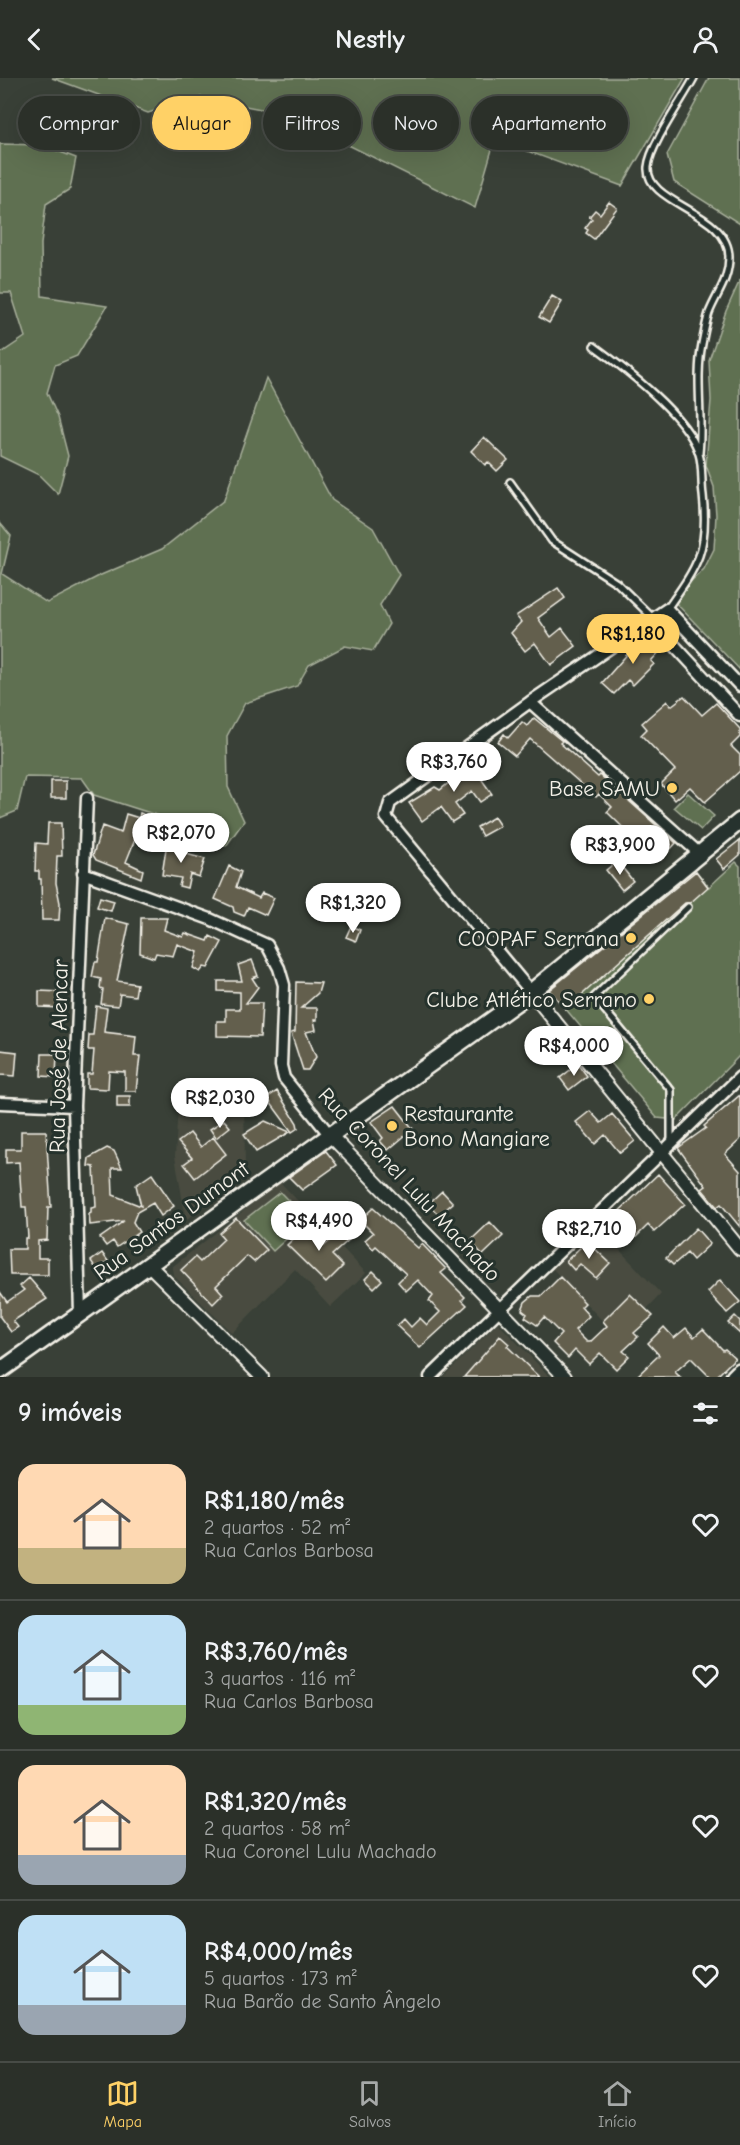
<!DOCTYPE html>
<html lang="pt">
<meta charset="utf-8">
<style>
:root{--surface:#2b3029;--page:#333831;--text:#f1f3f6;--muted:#a6a9a8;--line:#474b46;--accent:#ffd166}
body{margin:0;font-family:"Comic Neue",sans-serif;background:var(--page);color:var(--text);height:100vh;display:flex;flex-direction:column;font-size:22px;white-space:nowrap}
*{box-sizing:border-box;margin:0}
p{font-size:20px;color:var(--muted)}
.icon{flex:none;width:33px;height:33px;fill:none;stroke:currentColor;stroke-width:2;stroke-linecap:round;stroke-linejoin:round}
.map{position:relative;height:1299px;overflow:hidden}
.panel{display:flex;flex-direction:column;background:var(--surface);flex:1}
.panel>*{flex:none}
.hud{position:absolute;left:18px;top:18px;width:705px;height:54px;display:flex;gap:12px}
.price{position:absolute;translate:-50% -51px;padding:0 14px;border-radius:21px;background:#fff;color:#222;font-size:20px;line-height:39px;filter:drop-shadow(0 2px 3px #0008)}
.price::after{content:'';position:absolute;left:50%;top:36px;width:18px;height:14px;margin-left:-9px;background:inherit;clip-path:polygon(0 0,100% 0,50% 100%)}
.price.selected{background:var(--accent);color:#111}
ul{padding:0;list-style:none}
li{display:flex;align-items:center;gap:18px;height:150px;padding:0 18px}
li+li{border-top:2px solid var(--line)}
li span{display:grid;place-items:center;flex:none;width:168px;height:120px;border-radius:18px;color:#555}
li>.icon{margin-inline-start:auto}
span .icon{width:72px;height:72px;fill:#fffc;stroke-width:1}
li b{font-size:26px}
h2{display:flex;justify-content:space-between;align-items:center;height:72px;padding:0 18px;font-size:26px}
.tag{padding:0 21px;border-radius:27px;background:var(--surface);box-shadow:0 6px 24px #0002,0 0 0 2px var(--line);font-size:21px;line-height:54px}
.tag.selected{background:var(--accent);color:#111}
header{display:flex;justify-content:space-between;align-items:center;height:78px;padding:0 18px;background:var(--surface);font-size:27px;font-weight:700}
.tabs{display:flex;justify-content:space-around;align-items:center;height:84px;border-top:2px solid var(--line);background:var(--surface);font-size:16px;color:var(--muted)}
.tabs a{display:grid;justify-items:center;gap:3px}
.tabs .selected{color:var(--accent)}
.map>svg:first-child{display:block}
.built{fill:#494c41}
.green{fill:#5e6f51;stroke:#a9b09c;stroke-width:1.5}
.building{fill:#645f4d;stroke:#f4f1e8;stroke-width:1.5}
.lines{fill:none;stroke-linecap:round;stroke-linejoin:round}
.service-casing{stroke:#f4f1e8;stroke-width:10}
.minor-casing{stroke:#f4f1e8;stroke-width:15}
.tertiary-casing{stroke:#f4f1e8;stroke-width:16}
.secondary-casing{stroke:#f4f1e8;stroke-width:20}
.service{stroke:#26332d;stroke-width:5}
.minor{stroke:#26332d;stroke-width:10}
.tertiary{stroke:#26332d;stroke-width:12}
.secondary{stroke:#26332d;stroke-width:15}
.poi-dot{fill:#ffd166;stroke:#26332d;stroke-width:2}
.labels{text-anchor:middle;stroke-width:6;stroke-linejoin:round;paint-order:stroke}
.poi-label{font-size:22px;fill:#f4f1e8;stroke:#26332d;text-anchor:end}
.street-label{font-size:22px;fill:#f4f1e8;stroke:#26332d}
</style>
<header><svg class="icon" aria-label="back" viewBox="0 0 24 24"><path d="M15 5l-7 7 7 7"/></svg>Nestly<svg class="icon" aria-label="person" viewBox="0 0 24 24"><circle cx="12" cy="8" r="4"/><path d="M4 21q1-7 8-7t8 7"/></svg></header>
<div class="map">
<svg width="740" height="1299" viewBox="0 0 740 1299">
<rect width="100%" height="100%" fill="#394037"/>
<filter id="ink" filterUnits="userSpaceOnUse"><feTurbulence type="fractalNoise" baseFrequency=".0167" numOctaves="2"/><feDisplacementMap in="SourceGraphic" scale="12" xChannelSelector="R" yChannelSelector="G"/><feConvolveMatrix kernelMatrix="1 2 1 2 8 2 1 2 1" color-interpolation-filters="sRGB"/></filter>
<g filter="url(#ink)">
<path class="built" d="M 179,1013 L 244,1016 L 245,1094 L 186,1142 L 175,1078 Z
M 280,1104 L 366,1195 L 330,1229 L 295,1191 L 232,1255 L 173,1197 L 172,1189 Z
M 598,1149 L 661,1216 L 619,1260 L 553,1191 Z
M 498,1245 L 550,1299 L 443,1299 Z"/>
<path class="green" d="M 52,0 L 685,0 L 622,108 L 495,61 L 475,130 L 286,36 L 201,19 L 148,35 Z
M 709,0 L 740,0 L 740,146 L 674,104 L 667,77 Z
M 0,66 L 42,67 L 76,80 L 70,111 L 46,126 L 41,166 L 42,218 L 107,228 L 77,278 L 55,287 L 47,315 L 58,339 L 68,378 L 58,416 L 39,397 L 0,378 L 0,276 L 25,259 L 11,215 L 0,215 Z
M 740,202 L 740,592 L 672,521 L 704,491 L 714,471 L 716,437 L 714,409 L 706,387 L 711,322 L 709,282 L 726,233 Z
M 266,300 L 332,422 L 373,450 L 399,497 L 380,527 L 389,546 L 373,573 L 345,568 L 309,587 L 297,608 L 245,625 L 227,658 L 228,709 L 244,743 L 226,768 L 172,742 L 94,717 L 82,700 L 25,699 L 17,733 L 0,740 L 0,445 L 11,458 L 2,496 L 47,525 L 101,497 L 162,471 L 224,422 Z
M 688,715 L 714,738 L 701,752 L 674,729 Z
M 736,784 L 740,788 L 740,977 L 676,1042 L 657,1040 L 549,911 L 696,793 L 709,809 Z
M 280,1114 L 307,1142 L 273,1173 L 244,1142 Z"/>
<path class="building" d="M 609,124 L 617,130 L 594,161 L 586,155 L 588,152 L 585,150 L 592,141 L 589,139 L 595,132 L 600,136 Z
M 552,218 L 562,224 L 549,245 L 539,239 Z
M 484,359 L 508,382 L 497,393 L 488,384 L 485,387 L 471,373 Z
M 558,510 L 565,520 L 538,540 L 551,559 L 562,550 L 576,568 L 551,587 L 535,565 L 525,573 L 511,555 L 521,544 L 516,538 Z
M 648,557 L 662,571 L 651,583 L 654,586 L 633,607 L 628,602 L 614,616 L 602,605 L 637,565 L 639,567 Z
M 684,618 L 702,637 L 716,625 L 740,651 L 740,659 L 731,668 L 740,677 L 740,693 L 705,724 L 690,709 L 675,722 L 661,706 L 675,692 L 641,657 L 647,651 L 642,645 L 667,623 L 671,628 Z
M 534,640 L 562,663 L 560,665 L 598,699 L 600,697 L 676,765 L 661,782 L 646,768 L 644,770 L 607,734 L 612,729 L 599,716 L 596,719 L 530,661 L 515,678 L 498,664 L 504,656 L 508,660 L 522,644 L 527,648 Z
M 477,681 L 490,696 L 482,702 L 492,716 L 480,724 L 472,713 L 455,726 L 463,737 L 452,744 L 441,729 L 422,743 L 409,725 L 435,709 L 440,712 Z
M 51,703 L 66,703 L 66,720 L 51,720 Z
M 140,735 L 149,739 L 146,764 L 136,759 L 126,784 L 143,792 L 141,800 L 96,782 L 93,777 L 102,748 L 121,755 L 126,736 L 139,740 Z
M 494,739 L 500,748 L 482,758 L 477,749 Z
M 48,745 L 61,745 L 62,778 L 57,778 L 56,805 L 60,825 L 59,842 L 42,842 L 41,801 L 39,801 L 39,793 L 35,793 L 36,765 L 47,766 Z
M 740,762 L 740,777 L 724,791 L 716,781 Z
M 167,764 L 184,764 L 182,775 L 205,781 L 199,799 L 190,796 L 187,810 L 179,808 L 181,800 L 162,797 Z
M 617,783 L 633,803 L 622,812 L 606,792 Z
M 229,788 L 241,794 L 236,809 L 259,820 L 262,815 L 274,820 L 266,837 L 248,829 L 244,838 L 234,834 L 233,829 L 215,821 Z
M 696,793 L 708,809 L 690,825 L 685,825 L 566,931 L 549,912 Z
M 100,819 L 114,823 L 111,833 L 97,829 Z
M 105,840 L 129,846 L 117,903 L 137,906 L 135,918 L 120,916 L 118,928 L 101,926 L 103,911 L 100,910 L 101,901 L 92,899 L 95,884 L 98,884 Z
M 141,840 L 167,840 L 164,852 L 183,859 L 185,855 L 208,863 L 210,858 L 222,864 L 208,890 L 204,889 L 200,894 L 193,890 L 198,874 L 177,866 L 173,878 L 156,875 L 154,880 L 140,875 Z
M 351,848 L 360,852 L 356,863 L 346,859 Z
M 252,882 L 258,898 L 252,900 L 258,909 L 246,925 L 262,925 L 260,959 L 217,958 L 217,943 L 226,943 L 226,931 L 240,931 L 240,914 L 218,913 L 218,903 L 242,903 L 238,887 Z
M 296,904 L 321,905 L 318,915 L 301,930 L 317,930 L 317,942 L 314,942 L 316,952 L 306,954 L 316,979 L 308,992 L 303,992 L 291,955 L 295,954 Z
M 39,913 L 62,914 L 61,930 L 39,929 Z
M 96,928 L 107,930 L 104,954 L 136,958 L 134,978 L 140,978 L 136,1013 L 125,1013 L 125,994 L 109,993 L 108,1011 L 87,1010 L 87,996 L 92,996 L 94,972 L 88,972 L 89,957 L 93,957 Z
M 0,972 L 17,974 L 15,998 L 0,997 Z
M 42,976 L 57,976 L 56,999 L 41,998 Z
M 578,986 L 587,998 L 569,1012 L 560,1000 Z
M 277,1013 L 297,1045 L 298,1050 L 292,1054 L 267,1020 Z
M 740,1017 L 740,1062 L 725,1076 L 740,1093 L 740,1149 L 721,1126 L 717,1129 L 702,1111 L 706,1108 L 678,1070 L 706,1050 L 704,1048 Z
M 117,1018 L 130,1018 L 130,1029 L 117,1029 Z
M 395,1028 L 413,1051 L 388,1072 L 380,1063 L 383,1060 L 371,1044 Z
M 590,1033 L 601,1045 L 612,1036 L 635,1063 L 620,1075 L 605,1057 L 595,1066 L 576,1044 Z
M 224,1042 L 230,1049 L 216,1060 L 210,1051 Z
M 265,1043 L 290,1054 L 256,1074 L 244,1056 Z
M 21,1053 L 46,1053 L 51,1129 L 48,1129 L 47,1162 L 38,1163 L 38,1180 L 48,1180 L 48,1197 L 10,1197 L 9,1171 L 25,1171 L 25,1160 L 28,1160 L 26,1129 L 22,1129 L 19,1084 L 6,1085 L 6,1071 L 21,1071 Z
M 190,1055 L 201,1069 L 213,1059 L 226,1076 L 195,1100 L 184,1086 L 192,1080 L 178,1064 Z
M 107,1070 L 114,1073 L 122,1090 L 112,1090 L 113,1117 L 141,1128 L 136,1107 L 152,1096 L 174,1128 L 161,1138 L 153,1125 L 137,1134 L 133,1144 L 139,1154 L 117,1169 L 113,1163 L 106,1168 L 100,1160 L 124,1143 L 90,1147 L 89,1136 L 91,1135 L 91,1130 L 96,1129 L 94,1089 L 88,1088 L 89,1080 Z
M 326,1073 L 337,1087 L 302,1112 L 289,1099 Z
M 658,1096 L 685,1126 L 654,1154 L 648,1147 L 629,1166 L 622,1160 L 626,1155 L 612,1140 Z
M 442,1113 L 453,1125 L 439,1137 L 428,1126 Z
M 373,1130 L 418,1170 L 422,1166 L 446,1191 L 441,1195 L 465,1219 L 462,1222 L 467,1227 L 420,1270 L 397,1248 L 404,1241 L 411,1249 L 420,1240 L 427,1247 L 440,1234 L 429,1223 L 433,1218 L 418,1202 L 406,1213 L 398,1204 L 406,1196 L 376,1168 L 373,1171 L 365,1162 L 373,1155 L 360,1142 Z
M 236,1140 L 267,1172 L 254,1184 L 247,1178 L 216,1208 L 223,1216 L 213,1226 L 181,1192 L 195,1179 L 200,1184 L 224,1161 L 219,1155 Z
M 490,1144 L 503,1158 L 483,1177 L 470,1163 Z
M 305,1149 L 324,1168 L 344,1150 L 352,1159 L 332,1177 L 343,1188 L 326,1205 L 287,1167 Z
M 696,1150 L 710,1166 L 693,1182 L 687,1175 L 673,1187 L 666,1180 Z
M 587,1163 L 610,1185 L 596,1200 L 580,1186 L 574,1192 L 566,1183 Z
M 102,1175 L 108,1183 L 97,1192 L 91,1183 Z
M 373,1193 L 382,1202 L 374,1210 L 365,1201 Z
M 560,1199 L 585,1225 L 581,1229 L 589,1238 L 575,1252 L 587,1264 L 590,1264 L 607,1248 L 603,1243 L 630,1216 L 653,1238 L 634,1255 L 638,1259 L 623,1273 L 629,1278 L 616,1291 L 600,1275 L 589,1286 L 575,1272 L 568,1280 L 553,1265 L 561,1256 L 544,1239 L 537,1247 L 525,1239 L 527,1236 L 522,1232 L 525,1224 L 532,1218 L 541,1218 Z
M 29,1200 L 47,1221 L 13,1243 L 18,1249 L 11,1254 L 0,1239 L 0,1214 L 7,1224 L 24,1212 L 20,1208 Z
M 720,1202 L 740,1224 L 727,1235 L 708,1214 Z
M 735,1238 L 740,1243 L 740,1256 L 728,1245 Z
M 664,1249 L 674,1260 L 686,1250 L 694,1259 L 703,1251 L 723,1272 L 725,1271 L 735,1280 L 716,1299 L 710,1299 L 691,1280 L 675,1294 L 680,1299 L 636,1299 L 659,1277 L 648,1265 Z
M 500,1258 L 509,1266 L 507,1268 L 539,1299 L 464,1299 Z"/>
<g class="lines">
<g class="service-casing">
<path id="service" d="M 694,0 C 683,21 650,67 648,89 C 645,127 729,133 729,179 C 729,202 717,215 709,235 C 706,244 704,256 702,266 C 695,302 703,339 699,375
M 594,268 C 624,290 688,338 699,376 C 703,388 701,404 703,417 C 709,472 698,487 667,531
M 510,404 L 552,463 L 617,505 L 653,540
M 671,1066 L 671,1012 L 594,919 L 688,829"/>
</g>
<g class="minor-casing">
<path id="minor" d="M 651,542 L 740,638
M 530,624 L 701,777
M 83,795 L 210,841 L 267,867 L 279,890 L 284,907 L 281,988 L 284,1000 L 329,1056
M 531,914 L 386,739 L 390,725 L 530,624 L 667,531 L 740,608
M 0,1025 L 74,1028
M 80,1235 L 74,1028 L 87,720
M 430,1299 L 740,999"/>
</g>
<g class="tertiary-casing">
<path id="tertiary" d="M 531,914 L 740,1171
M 329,1056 L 565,1299
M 149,1187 L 262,1299"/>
</g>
<g class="secondary-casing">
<path id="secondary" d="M 0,1293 L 531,914 L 740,743
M 734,1299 L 740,1293"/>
</g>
<use href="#service" class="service"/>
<use href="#minor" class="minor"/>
<use href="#tertiary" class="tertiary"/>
<use href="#secondary" class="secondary"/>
</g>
</g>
<g class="poi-dot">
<circle cx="672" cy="710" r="6"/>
<circle cx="631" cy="860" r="6"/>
<circle cx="649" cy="921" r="6"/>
<circle cx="392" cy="1048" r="6"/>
</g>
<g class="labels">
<g class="poi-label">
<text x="660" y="718">Base SAMU</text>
<text x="619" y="868">COOPAF Serrana</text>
<text x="637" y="929">Clube Atlético Serrano</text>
<text x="404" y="1043" text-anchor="start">Restaurante<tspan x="404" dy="25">Bono Mangiare</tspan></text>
</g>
<g class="street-label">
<text transform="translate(58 978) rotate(-89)" y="8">Rua José de Alencar</text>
<text transform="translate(410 1106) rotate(47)" y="8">Rua Coronel Lulu Machado</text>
<text transform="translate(171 1142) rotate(-36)" y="8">Rua Santos Dumont</text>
</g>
</g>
</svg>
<b class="price selected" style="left:633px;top:587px">R$1,180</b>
<b class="price" style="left:454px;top:715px">R$3,760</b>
<b class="price" style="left:181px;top:786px">R$2,070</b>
<b class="price" style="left:620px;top:798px">R$3,900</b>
<b class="price" style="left:353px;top:856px">R$1,320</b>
<b class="price" style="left:574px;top:999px">R$4,000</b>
<b class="price" style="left:220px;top:1051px">R$2,030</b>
<b class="price" style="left:319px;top:1174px">R$4,490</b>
<b class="price" style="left:589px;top:1182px">R$2,710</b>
<div class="hud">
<a class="tag">Comprar</a>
<a class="tag selected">Alugar</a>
<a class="tag">Filtros</a>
<a class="tag">Novo</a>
<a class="tag">Apartamento</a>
</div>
</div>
<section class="panel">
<h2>9 imóveis<svg class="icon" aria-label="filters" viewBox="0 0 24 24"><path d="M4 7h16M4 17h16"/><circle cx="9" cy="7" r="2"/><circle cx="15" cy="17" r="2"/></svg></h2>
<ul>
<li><span style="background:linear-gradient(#ffd9b3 70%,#c2b280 0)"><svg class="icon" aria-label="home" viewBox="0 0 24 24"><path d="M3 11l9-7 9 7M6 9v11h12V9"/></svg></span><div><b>R$1,180/mês</b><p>2 quartos · 52 m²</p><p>Rua Carlos Barbosa</p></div><svg class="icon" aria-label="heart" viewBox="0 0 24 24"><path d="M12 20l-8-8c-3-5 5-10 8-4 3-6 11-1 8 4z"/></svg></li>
<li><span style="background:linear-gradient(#bfe0f5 75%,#8fb573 0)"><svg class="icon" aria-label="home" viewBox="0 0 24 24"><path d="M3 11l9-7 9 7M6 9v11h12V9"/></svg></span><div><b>R$3,760/mês</b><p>3 quartos · 116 m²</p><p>Rua Carlos Barbosa</p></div><svg class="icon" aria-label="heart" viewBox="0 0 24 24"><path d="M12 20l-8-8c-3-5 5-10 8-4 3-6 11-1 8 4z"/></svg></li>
<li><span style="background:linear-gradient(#ffd9b3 75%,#9aa5b1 0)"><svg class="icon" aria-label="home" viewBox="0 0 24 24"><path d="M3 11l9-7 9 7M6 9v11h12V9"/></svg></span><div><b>R$1,320/mês</b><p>2 quartos · 58 m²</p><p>Rua Coronel Lulu Machado</p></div><svg class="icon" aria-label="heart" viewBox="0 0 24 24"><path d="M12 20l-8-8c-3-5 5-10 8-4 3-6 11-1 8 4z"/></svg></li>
<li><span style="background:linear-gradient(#bfe0f5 75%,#9aa5b1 0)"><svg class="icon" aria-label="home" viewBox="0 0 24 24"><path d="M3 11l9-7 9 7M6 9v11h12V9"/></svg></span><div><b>R$4,000/mês</b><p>5 quartos · 173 m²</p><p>Rua Barão de Santo Ângelo</p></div><svg class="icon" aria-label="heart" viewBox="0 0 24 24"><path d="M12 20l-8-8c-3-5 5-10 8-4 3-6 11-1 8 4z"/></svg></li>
</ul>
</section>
<nav class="tabs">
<a class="selected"><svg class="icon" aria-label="map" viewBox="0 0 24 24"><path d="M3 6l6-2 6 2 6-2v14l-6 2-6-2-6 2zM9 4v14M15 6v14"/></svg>Mapa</a>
<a><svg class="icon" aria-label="saved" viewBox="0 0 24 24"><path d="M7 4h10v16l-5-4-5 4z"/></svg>Salvos</a>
<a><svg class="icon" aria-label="home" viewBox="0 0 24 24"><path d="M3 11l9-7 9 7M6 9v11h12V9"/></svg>Início</a>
</nav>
